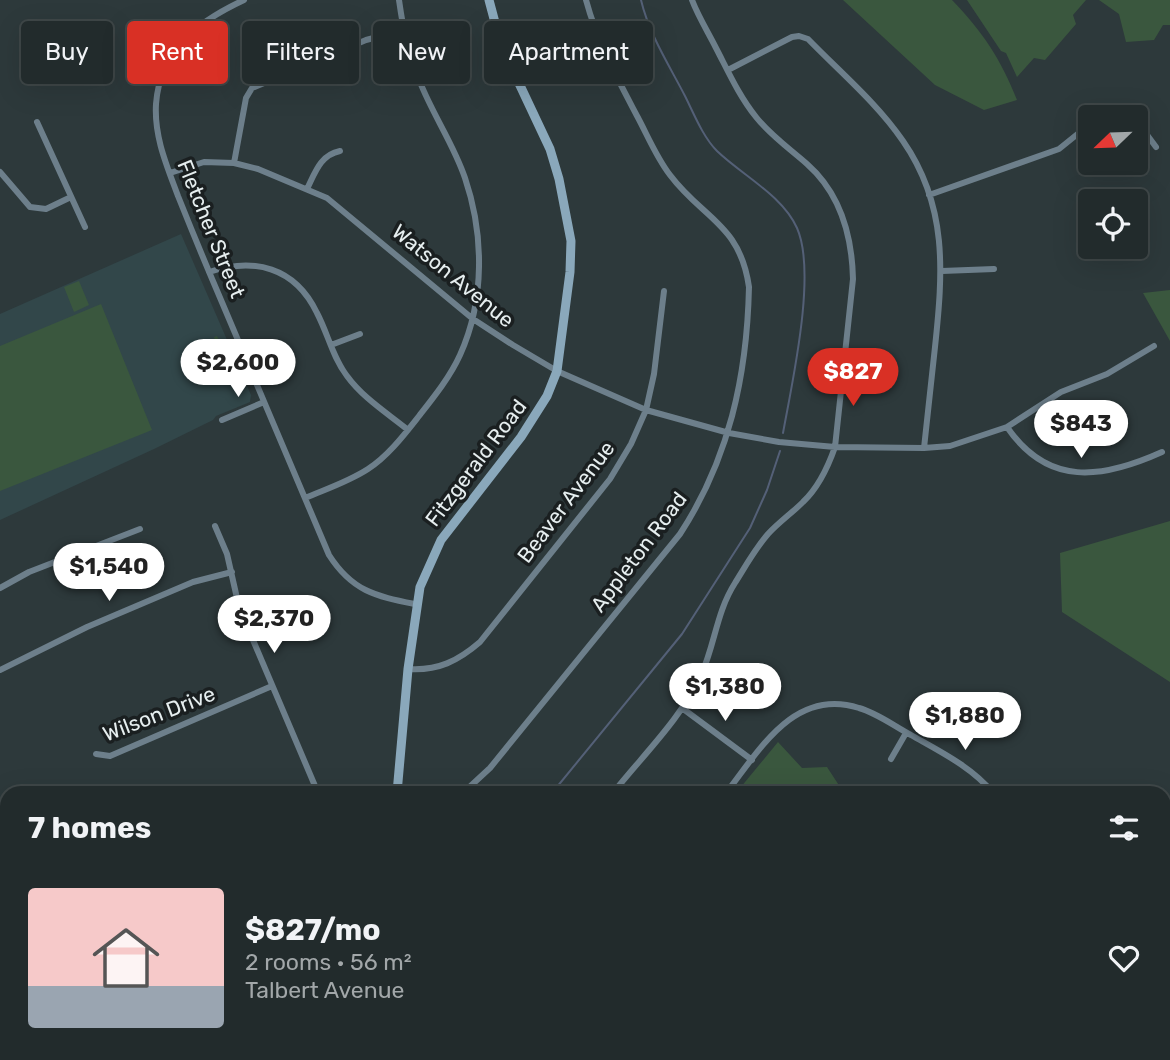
<!DOCTYPE html>
<meta charset="utf-8">
<style>
:root{--surface:#222b2c;--page:#2e3738;--text:#f1f3f6;--muted:#a2a7a9;--line:#3f4748;--accent:#d93025}
body{margin:0;font-family:Rubik,sans-serif;background:var(--page);color:var(--text);height:100vh;display:flex;flex-direction:column;font-size:26px;white-space:nowrap}
*{box-sizing:border-box;margin:0}
p{font-size:23px;color:var(--muted)}
.icon{flex:none;width:38px;height:38px;fill:none;stroke:currentColor;stroke-width:2;stroke-linecap:round;stroke-linejoin:round}
.map{position:relative;flex:1;overflow:hidden}
.drawer{position:absolute;left:0px;top:786px;width:1171px;height:275px;display:flex;flex-direction:column;background:var(--surface);border-radius:21px 21px 0 0;box-shadow:0 7px 28px #0002,0 0 0 2px var(--line)}
.drawer>*{flex:none}
.banner{position:absolute;left:21px;top:21px;width:700px;height:63px;display:flex;gap:14px}
.needle{width:46px;rotate:247deg}
.controls{position:absolute;left:1078px;top:105px;display:grid;gap:14px}
.controls a{display:grid;place-items:center;width:70px;height:70px;border-radius:7px;background:var(--surface);box-shadow:0 7px 28px #0002,0 0 0 2px var(--line);font-size:35px}
.price{position:absolute;translate:-50% -60px;padding:0 16px;border-radius:24px;background:#fff;color:#222;font-size:23px;line-height:46px;filter:drop-shadow(0 2px 4px #0008)}
.price::after{content:'';position:absolute;left:50%;top:42px;width:21px;height:16px;margin-left:-10px;background:inherit;clip-path:polygon(0 0,100% 0,50% 100%)}
.price.on{background:var(--accent);color:#fff}
ul{padding:0;list-style:none}
li{display:flex;align-items:center;gap:21px;height:175px;padding:0 28px}
li span{display:grid;place-items:center;flex:none;width:196px;height:140px;border-radius:7px;color:#555}
li>.icon{margin-inline-start:auto}
span .icon{width:84px;height:84px;fill:#fffc;stroke-width:1}
li b{font-size:30px}
h2{display:flex;justify-content:space-between;align-items:center;height:84px;padding:0 28px;font-size:30px}
.pill{padding:0 24px;border-radius:7px;background:var(--surface);box-shadow:0 7px 28px #0002,0 0 0 2px var(--line);font-size:24px;line-height:63px}
.pill.on{background:var(--accent);color:#fff}
.map>svg:first-child{display:block}
.built{fill:#32474a}
.green{fill:#3a573e}
.lines{fill:none;stroke-linecap:round;stroke-linejoin:round}
.stream{stroke:#546077;stroke-width:2}
.street{stroke:#6d7f8b;stroke-width:6}
.secondary{stroke:#8aa8bb;stroke-width:9}
.labels{text-anchor:middle;stroke-width:7;stroke-linejoin:round;paint-order:stroke}
.street-label{font-size:21px;fill:#e6eeef;stroke:#1a1f20}
</style>
<div class="map">
<svg width="1170" height="1060" viewBox="0 0 1170 1060">
<rect width="100%" height="100%" fill="#2d393b"/>
<path class="built" d="M 181,234 L 251,395 L 250,402 L 216,416 L 213,420 L 154,449 L 0,520 L 0,314 Z"/>
<path class="green" d="M 843,0 L 952,0 C 982,31 1001,59 1017,100 L 984,110 L 935,85 Z
M 967,0 L 1086,0 L 1073,15 L 1076,24 L 1045,60 L 1034,58 L 1017,77 L 1006,53 L 1001,51 Z
M 1099,0 L 1170,0 L 1170,25 L 1163,25 L 1154,40 L 1126,42 L 1119,14 Z
M 79,281 L 89,305 L 74,312 L 64,287 Z
M 1170,290 L 1170,341 L 1143,293 Z
M 101,304 L 152,430 L 0,491 L 0,346 Z
M 217,336 L 228,360 L 213,367 L 208,355 L 195,360 L 191,351 L 215,341 L 214,337 Z
M 1170,521 L 1170,682 L 1062,612 L 1060,553 Z
M 778,742 L 802,768 L 827,767 L 844,793 L 736,793 Z
M 721,1054 L 807,1054 C 782,1060 746,1060 721,1054 Z
M 917,1054 L 1072,1054 L 1071,1060 L 933,1060 Z"/>
<g class="lines">
<path class="stream" d="M 641,0 C 649,34 669,65 685,96 C 694,114 703,137 717,151 C 743,176 782,195 797,228 C 817,273 792,383 783,433
M 552,793 L 682,634 L 750,528 L 767,490 L 780,451
M 420,1060 L 429,1054"/>
<path class="street" d="M 244,0 C 199,21 160,49 156,104 C 154,137 167,166 178,196 C 192,231 206,265 221,300 C 257,385 293,470 329,555 C 352,591 375,596 415,604
M 728,70 L 792,37 L 799,36 L 808,39 C 840,72 877,103 903,141 C 948,206 943,272 935,347 C 931,381 928,414 924,448
M 133,72 L 162,78
M 1097,117 L 1114,107 L 1122,107 L 1133,117
M 1136,120 L 1156,147
M 37,122 L 85,227
M 234,163 L 246,98 L 252,88 L 366,40 L 404,30
M 0,172 L 30,207 L 46,209 L 71,197
M 170,173 L 204,162 L 234,163 L 258,169 L 327,198 L 473,319 L 513,345 L 557,371 L 646,410 L 729,433 L 779,442 L 835,447 L 924,448 L 950,446 L 1007,427 L 1061,392 L 1107,374 L 1154,346
M 307,189 C 315,173 320,155 340,151
M 929,195 L 1059,149 L 1090,124
M 942,271 L 994,269
M 209,272 C 254,257 295,267 317,313 C 328,334 333,358 347,376 C 363,398 387,413 408,430
M 331,345 L 360,334
M 222,420 L 264,402
M 1007,427 C 1048,487 1102,479 1162,452
M 305,498 C 326,489 348,482 368,469 C 388,456 404,435 419,416 C 434,397 450,377 460,355 C 485,300 484,234 465,178 C 454,145 433,115 420,82 C 408,56 403,28 399,0
M 215,526 L 227,554 L 239,607 L 318,793
M 0,588 L 29,572 L 140,529
M 408,669 C 438,671 458,661 480,642 L 610,479 L 631,444 L 646,410 L 654,374 L 664,291
M 0,670 L 87,627 L 193,582 L 232,572
M 682,708 L 752,760
M 96,754 L 110,756 L 272,686
M 891,759 L 906,733
M 463,793 L 490,768 L 680,534 C 729,459 747,376 749,287 C 740,224 703,219 670,175 C 656,157 647,134 636,114 C 616,76 597,41 586,0
M 613,793 C 643,755 682,718 702,673 C 715,643 717,611 735,583 C 745,567 755,549 768,534 C 779,522 792,513 803,502 C 819,487 828,467 835,447 L 853,279 C 852,235 841,194 807,164 C 790,149 770,135 756,117 C 739,96 728,71 716,48 C 708,32 698,16 692,0
M 726,793 C 759,751 794,687 859,708 C 877,713 894,726 911,735 C 939,751 972,767 993,793
M 0,822 L 7,830
M 0,997 L 7,993
M 1165,1012 L 1170,984
M 115,1054 L 118,1060
M 207,1054 L 210,1060
M 595,1054 L 595,1060
M 287,1060 L 303,1054
M 656,1060 L 663,1054
M 1081,1060 L 1083,1054"/>
<path class="secondary" d="M 397,793 L 408,669 L 420,587 L 441,540 L 521,437 L 547,396 L 557,371 L 570,272 L 571,241 L 559,179 L 550,149 L 501,45 L 489,0
M 0,1011 L 7,1028
M 18,1054 L 21,1060
M 491,1054 L 494,1060"/>
</g>
<g class="labels">
<g class="street-label">
<text transform="translate(211 229) rotate(68)" y="7">Fletcher Street</text>
<text transform="translate(453 276) rotate(39)" y="7">Watson Avenue</text>
<text transform="translate(476 463) rotate(-53)" y="7">Fitzgerald Road</text>
<text transform="translate(566 502) rotate(-53)" y="7">Beaver Avenue</text>
<text transform="translate(639 552) rotate(-53)" y="7">Appleton Road</text>
<text transform="translate(159 714) rotate(-21)" y="7">Wilson Drive</text>
</g>
</g>
</svg>
<div class="controls">
<a><svg class="needle" viewBox="-14 -14 28 28"><path d="M0-13l5 13h-10z" fill="#e53935"/><path d="M0 13l5-13h-10z" fill="#a2a7a9"/></svg></a>
<a><svg class="icon" aria-label="locate" viewBox="0 0 24 24"><circle cx="12" cy="12" r="6"/><path d="M12 2v4M12 18v4M2 12h4M18 12h4"/></svg></a>
</div>
<b class="price" style="left:238px;top:399px">$2,600</b>
<b class="price on" style="left:853px;top:408px">$827</b>
<b class="price" style="left:1081px;top:460px">$843</b>
<b class="price" style="left:109px;top:603px">$1,540</b>
<b class="price" style="left:274px;top:655px">$2,370</b>
<b class="price" style="left:725px;top:723px">$1,380</b>
<b class="price" style="left:965px;top:752px">$1,880</b>
<div class="banner">
<a class="pill">Buy</a>
<a class="pill on">Rent</a>
<a class="pill">Filters</a>
<a class="pill">New</a>
<a class="pill">Apartment</a>
</div>
<section class="drawer">
<h2>7 homes<svg class="icon" aria-label="filters" viewBox="0 0 24 24"><path d="M4 7h16M4 17h16"/><circle cx="9" cy="7" r="2"/><circle cx="15" cy="17" r="2"/></svg></h2>
<ul>
<li><span style="background:linear-gradient(#f6c9c9 70%,#9aa5b1 0)"><svg class="icon" aria-label="home" viewBox="0 0 24 24"><path d="M3 11l9-7 9 7M6 9v11h12V9"/></svg></span><div><b>$827/mo</b><p>2 rooms · 56 m²</p><p>Talbert Avenue</p></div><svg class="icon" aria-label="heart" viewBox="0 0 24 24"><path d="M12 20l-8-8c-3-5 5-10 8-4 3-6 11-1 8 4z"/></svg></li>
</ul>
</section>
</div>
